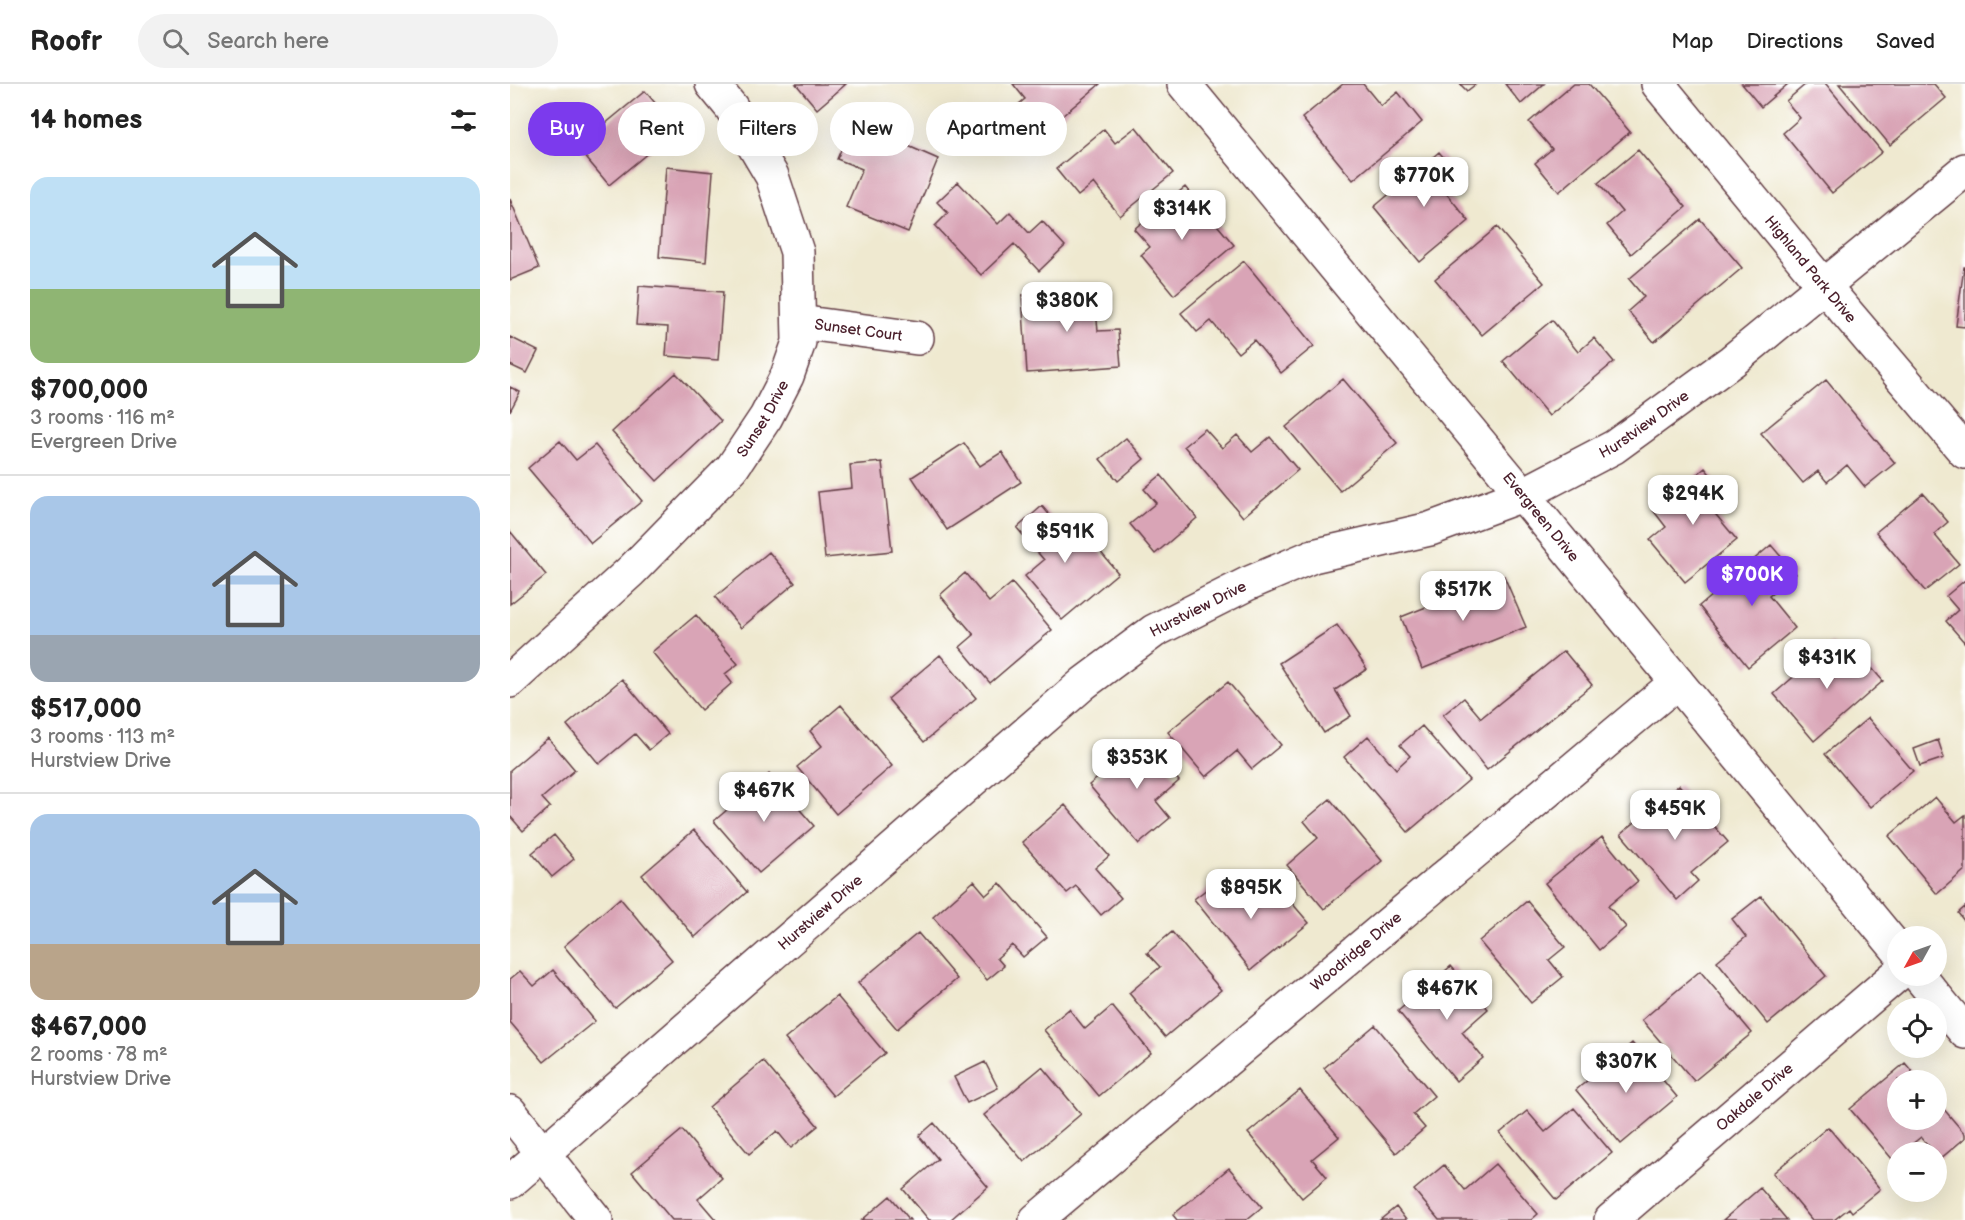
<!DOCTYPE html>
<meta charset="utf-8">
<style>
:root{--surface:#fff;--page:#f2f2f2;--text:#222;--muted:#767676;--line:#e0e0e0;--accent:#7c3aed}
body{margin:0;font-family:"Balsamiq Sans",sans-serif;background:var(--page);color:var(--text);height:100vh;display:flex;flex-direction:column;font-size:22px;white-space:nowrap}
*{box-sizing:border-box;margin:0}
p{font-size:20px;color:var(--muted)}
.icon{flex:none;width:33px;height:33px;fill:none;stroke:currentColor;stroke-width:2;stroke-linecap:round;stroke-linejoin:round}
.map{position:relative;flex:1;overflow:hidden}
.details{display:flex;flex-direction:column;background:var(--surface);width:510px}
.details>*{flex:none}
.hud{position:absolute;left:18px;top:18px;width:570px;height:54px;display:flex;gap:12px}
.needle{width:39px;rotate:230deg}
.tools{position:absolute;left:1377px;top:842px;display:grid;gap:12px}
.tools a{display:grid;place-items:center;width:60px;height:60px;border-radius:50%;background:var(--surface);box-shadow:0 6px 24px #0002;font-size:30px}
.price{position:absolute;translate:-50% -51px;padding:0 14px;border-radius:12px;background:#fff;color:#222;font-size:20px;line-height:39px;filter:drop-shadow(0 2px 3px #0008)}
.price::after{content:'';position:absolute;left:50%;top:36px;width:18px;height:14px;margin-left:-9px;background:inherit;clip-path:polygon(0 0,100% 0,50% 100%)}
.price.on{background:var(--accent);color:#fff}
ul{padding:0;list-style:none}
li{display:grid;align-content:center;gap:12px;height:318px;padding:0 30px}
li+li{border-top:2px solid var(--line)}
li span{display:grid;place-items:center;height:186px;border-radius:18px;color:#555}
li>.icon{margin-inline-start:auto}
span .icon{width:108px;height:108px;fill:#fffc;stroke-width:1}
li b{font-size:26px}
h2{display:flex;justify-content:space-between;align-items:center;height:72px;padding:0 30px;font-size:26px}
.pill{padding:0 21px;border-radius:27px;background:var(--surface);box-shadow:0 6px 24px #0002;font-size:21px;line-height:54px}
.pill.on{background:var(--accent);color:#fff}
header{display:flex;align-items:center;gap:36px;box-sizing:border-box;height:84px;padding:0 30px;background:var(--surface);border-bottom:2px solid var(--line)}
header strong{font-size:28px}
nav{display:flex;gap:33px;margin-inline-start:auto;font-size:21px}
.search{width:420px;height:54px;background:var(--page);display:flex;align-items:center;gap:15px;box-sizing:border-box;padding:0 21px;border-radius:33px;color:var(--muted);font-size:22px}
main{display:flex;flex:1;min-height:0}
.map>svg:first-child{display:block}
.building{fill:#d9a4b6}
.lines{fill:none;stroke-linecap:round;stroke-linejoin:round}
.minor-casing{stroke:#633d44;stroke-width:36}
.minor{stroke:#fff;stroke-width:33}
.labels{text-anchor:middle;stroke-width:4.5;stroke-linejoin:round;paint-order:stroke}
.street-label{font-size:15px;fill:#4a1f2b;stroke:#fff}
</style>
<header>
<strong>Roofr</strong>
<div class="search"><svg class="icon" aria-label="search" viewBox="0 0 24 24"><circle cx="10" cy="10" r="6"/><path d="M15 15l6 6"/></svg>Search here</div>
<nav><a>Map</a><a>Directions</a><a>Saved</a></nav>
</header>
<main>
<section class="details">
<h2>14 homes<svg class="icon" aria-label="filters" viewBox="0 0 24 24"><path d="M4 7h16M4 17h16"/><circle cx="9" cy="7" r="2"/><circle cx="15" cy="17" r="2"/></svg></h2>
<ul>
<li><span style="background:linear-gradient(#bfe0f5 60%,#8fb573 0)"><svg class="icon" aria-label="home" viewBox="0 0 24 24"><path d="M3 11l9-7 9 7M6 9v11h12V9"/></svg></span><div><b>$700,000</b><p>3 rooms · 116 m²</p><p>Evergreen Drive</p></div></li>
<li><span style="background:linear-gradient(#a9c7e8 75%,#9aa5b1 0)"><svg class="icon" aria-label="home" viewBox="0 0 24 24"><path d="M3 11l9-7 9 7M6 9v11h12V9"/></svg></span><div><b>$517,000</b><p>3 rooms · 113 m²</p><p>Hurstview Drive</p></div></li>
<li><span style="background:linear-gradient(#a9c7e8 70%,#b9a48a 0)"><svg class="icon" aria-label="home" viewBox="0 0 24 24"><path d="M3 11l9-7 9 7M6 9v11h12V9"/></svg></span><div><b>$467,000</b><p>2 rooms · 78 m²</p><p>Hurstview Drive</p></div></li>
</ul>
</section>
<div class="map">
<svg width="1455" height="1136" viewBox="0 0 1455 1136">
<rect width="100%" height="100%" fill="#fff"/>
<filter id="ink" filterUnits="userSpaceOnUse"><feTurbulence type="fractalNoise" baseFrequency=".0167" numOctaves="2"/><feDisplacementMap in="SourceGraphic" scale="12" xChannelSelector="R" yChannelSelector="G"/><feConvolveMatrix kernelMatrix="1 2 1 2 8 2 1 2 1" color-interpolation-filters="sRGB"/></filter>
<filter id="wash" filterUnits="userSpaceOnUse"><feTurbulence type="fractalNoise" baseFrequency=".008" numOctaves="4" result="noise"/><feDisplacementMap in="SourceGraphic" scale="24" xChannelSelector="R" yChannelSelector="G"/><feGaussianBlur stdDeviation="1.35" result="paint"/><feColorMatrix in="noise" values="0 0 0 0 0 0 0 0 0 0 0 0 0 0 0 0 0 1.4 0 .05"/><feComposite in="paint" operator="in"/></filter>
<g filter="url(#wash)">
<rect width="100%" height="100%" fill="#efe9d0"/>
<g id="blocks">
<path class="building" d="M 286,0 L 336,0 L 307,25 Z
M 503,0 L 590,0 L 521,58 L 497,30 L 515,15 Z
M 833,0 L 853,0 L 871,22 L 888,8 L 912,38 L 843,96 L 792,34 Z
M 950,0 L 966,0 L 957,7 Z
M 995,0 L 1034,0 L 1011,20 Z
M 1064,0 L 1079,0 L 1120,48 L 1049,108 L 1025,79 L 1042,65 L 1019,38 Z
M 1232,0 L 1278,0 L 1251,23 Z
M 1296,0 L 1316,0 L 1372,68 L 1322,109 L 1273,49 L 1290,34 L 1276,17 Z
M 1329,0 L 1424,0 L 1436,14 L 1380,61 Z
M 135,7 L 167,45 L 99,101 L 67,63 Z
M 60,24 L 76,44 L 60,57 L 44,38 Z
M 343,38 L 428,75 L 398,148 L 336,123 L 352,85 L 327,75 Z
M 626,43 L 663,89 L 610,132 L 584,99 L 568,112 L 546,85 L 594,45 L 605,59 Z
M 1128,66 L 1176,123 L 1121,170 L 1097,141 L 1112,128 L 1088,99 Z
M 929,68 L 952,95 L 936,109 L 959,137 L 910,178 L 864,123 Z
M 156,83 L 203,88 L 196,178 L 149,173 Z
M 448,98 L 488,140 L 500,128 L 519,149 L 532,137 L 555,162 L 529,187 L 504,160 L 471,191 L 425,142 L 438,129 L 427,118 Z
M 675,103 L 724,161 L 664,211 L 631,171 L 640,163 L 624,145 Z
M 0,115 L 29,184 L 0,196 Z
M 1190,135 L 1232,184 L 1144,258 L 1118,227 L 1134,213 L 1119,195 Z
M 987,143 L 1034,199 L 972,251 L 925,195 Z
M 734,177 L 804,262 L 771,289 L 744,256 L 728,269 L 701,237 L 687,248 L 671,229 Z
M 1454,183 L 1455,183 L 1455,243 L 1446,242 Z
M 129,202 L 213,208 L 208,276 L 156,272 L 158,243 L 126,241 Z
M 584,206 L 588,247 L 608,246 L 611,282 L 517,289 L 512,211 Z
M 1042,236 L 1068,268 L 1084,254 L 1104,278 L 1039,332 L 993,277 Z
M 0,253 L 28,267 L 17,289 L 0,281 Z
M 166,289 L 211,337 L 147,397 L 102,348 Z
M 833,295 L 887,359 L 830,407 L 776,343 Z
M 1316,296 L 1385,379 L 1355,403 L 1337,381 L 1317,398 L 1308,387 L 1293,399 L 1251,349 Z
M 0,303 L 10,308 L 0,327 Z
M 695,345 L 712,364 L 727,351 L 742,368 L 760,353 L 788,386 L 733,433 L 674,362 Z
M 616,354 L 634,375 L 608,397 L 590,375 Z
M 50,357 L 66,376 L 85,361 L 132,417 L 81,459 L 18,384 Z
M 454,359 L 470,382 L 492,368 L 511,398 L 437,446 L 402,393 Z
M 372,378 L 382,467 L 315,474 L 308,408 L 342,404 L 340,381 Z
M 1195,384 L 1218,413 L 1202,426 L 1227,456 L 1175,498 L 1140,456 L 1156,443 L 1143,426 Z
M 651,391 L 687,434 L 645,470 L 620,440 L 646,419 L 634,405 Z
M 1413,409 L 1438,438 L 1424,450 L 1449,480 L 1415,507 L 1366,448 Z
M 532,422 L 557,452 L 569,442 L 608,489 L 552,536 L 515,492 L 534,476 L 507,444 Z
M 0,447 L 36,491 L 0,520 Z
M 1261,461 L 1286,490 L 1259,512 L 1285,544 L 1238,583 L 1189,522 Z
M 259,468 L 285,499 L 231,544 L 205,513 Z
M 455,489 L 479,518 L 502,499 L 542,546 L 480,599 L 450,563 L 464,551 L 430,511 Z
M 994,492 L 1016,543 L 912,585 L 891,533 Z
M 1455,496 L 1455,559 L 1436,537 L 1448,526 L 1436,512 Z
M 186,531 L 228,580 L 215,590 L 222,599 L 191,626 L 142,568 Z
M 827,541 L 857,585 L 825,606 L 841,632 L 814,649 L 769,579 Z
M 1322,559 L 1336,576 L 1347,567 L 1373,597 L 1304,657 L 1264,610 Z
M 1054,567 L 1082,601 L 977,686 L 933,631 L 954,614 L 971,634 Z
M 430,571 L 466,614 L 414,658 L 378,615 Z
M 112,595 L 158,650 L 139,666 L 125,650 L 89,680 L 57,641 Z
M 718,598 L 771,661 L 742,685 L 727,667 L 696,693 L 658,648 Z
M 331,621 L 382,682 L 326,730 L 287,683 L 312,662 L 300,647 Z
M 1358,634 L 1403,687 L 1360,723 L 1315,670 Z
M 912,642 L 959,696 L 898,748 L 834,673 L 858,652 L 886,685 L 900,672 L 890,661 Z
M 38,654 L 65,686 L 32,714 L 40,723 L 13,747 L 0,732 L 0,686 Z
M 634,655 L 669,697 L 646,717 L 660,734 L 629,760 L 579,701 Z
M 1428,656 L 1434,674 L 1410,682 L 1404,665 Z
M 259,690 L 304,742 L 249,789 L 204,737 Z
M 1169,701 L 1218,758 L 1181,789 L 1188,797 L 1167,816 L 1111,750 Z
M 1425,713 L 1446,738 L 1455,731 L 1455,786 L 1427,810 L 1379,752 Z
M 820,715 L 872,777 L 814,825 L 777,781 L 808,754 L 794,737 Z
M 555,721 L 599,772 L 585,784 L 611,814 L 591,831 L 566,802 L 557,809 L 512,758 Z
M 184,746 L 237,808 L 185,853 L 132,791 Z
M 44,751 L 64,775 L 42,793 L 22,769 Z
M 1092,753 L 1128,797 L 1098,822 L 1116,843 L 1089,866 L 1035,799 Z
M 711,794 L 724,810 L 734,801 L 749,820 L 769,804 L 799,839 L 741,886 L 684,815 Z
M 464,797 L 476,811 L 490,799 L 537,853 L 513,873 L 502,861 L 487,874 L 494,882 L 477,896 L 423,833 Z
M 1251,812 L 1316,892 L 1258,940 L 1207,877 L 1236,853 L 1222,835 Z
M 110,814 L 162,876 L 105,924 L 54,862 Z
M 1017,817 L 1055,863 L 1039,876 L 1053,893 L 1021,919 L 969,857 Z
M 1455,823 L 1455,838 L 1448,829 Z
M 662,848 L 711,906 L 655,953 L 619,909 L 650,883 L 637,869 Z
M 408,849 L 447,895 L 387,945 L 348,899 Z
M 941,882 L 978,925 L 952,948 L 973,974 L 946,997 L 888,927 Z
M 43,886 L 85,937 L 34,978 L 0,938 L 0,895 L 10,887 L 24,902 Z
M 1190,887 L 1242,949 L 1184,997 L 1132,936 Z
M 327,912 L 375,969 L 323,1012 L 275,955 Z
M 602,922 L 641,969 L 589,1012 L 534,946 L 559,925 L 575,945 Z
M 865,941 L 924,1012 L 903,1030 L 915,1044 L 886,1069 L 814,984 Z
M 1122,959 L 1167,1013 L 1111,1060 L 1066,1006 Z
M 253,977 L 308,1042 L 281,1064 L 267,1047 L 239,1070 L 199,1023 Z
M 475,978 L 488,1004 L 457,1019 L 444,993 Z
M 1395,979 L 1409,996 L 1388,996 L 1388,1035 L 1426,1035 L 1426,1016 L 1455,1050 L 1455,1054 L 1430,1075 L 1426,1068 L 1424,1068 L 1411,1053 L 1392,1068 L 1388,1068 L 1388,1072 L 1383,1076 L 1340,1025 Z
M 532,983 L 571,1030 L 514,1078 L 474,1031 Z
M 790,1006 L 829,1053 L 802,1075 L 817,1093 L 792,1114 L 738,1049 Z
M 1064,1024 L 1102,1069 L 1046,1116 L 990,1049 L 1017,1027 L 1035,1048 Z
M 424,1039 L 478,1103 L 440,1136 L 419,1136 L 393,1105 L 428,1075 L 409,1052 Z
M 1318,1043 L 1370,1105 L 1342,1128 L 1339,1124 L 1324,1136 L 1302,1136 L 1263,1089 Z
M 172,1046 L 212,1094 L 188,1115 L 206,1136 L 162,1136 L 122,1088 Z
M 985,1080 L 1028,1130 L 1021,1136 L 929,1136 L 904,1106 L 934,1081 L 955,1106 Z
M 719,1084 L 752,1123 L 736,1136 L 667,1136 L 663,1131 Z
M 1250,1104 L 1277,1136 L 1213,1136 Z
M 380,1112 L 400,1136 L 352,1136 Z
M 886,1123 L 896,1136 L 870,1136 Z"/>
</g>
</g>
<g filter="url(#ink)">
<use href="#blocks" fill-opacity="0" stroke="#633d44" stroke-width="1.5"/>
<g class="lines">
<g class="minor-casing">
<g id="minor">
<path id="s1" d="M 674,0 L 1388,866"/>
<path id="s2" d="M 1148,0 L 1314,202 L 1455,368"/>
<path id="s3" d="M 289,238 L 407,254"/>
<path id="s4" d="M 0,597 L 121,487 L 222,384 L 256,333 L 277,292 L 289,258 L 287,168 L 262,92 L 221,23 L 202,0"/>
<path d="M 1408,891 L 1455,948"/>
<path d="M 0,1028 L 86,1136"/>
<path id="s5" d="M 0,1098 L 574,599 L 644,547 L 737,500 L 803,472 L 920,445 L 1012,411 L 1104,363 L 1222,277 L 1455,86"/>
<path id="s6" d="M 526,1136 L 1167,598"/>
<path id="s7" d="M 1101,1136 L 1388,890"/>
</g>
</g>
<use href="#minor" class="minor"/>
</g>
</g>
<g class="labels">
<g class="street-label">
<text dy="5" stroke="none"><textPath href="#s2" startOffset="240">Highland Park Drive</textPath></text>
<text dy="5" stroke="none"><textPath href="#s3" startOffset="60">Sunset Court</textPath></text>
<text dy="5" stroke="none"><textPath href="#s4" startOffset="366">Sunset Drive</textPath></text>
<text dy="5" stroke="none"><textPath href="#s5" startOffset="1383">Hurstview Drive</textPath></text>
<text dy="5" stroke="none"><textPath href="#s1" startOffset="561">Evergreen Drive</textPath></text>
<text dy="5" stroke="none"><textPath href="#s5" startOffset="897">Hurstview Drive</textPath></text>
<text dy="5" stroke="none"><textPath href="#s5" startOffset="411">Hurstview Drive</textPath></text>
<text dy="5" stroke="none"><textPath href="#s6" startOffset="418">Woodridge Drive</textPath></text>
<text dy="5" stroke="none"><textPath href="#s7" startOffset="189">Oakdale Drive</textPath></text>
</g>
</g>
</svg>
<div class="tools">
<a><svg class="needle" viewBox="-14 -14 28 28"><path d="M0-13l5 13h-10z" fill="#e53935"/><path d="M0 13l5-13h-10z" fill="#767676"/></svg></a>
<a><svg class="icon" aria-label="locate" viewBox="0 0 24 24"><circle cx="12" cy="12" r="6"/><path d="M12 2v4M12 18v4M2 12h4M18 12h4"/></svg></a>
<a>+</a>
<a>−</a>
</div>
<b class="price" style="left:914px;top:124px">$770K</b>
<b class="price" style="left:672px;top:157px">$314K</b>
<b class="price" style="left:557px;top:249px">$380K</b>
<b class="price" style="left:1183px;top:442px">$294K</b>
<b class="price" style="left:555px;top:480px">$591K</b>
<b class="price on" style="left:1242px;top:523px">$700K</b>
<b class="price" style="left:953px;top:538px">$517K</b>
<b class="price" style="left:1317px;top:606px">$431K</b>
<b class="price" style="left:627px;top:706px">$353K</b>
<b class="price" style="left:254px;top:739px">$467K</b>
<b class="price" style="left:1165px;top:757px">$459K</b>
<b class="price" style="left:741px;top:836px">$895K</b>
<b class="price" style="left:937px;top:937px">$467K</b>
<b class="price" style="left:1116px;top:1010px">$307K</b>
<div class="hud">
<a class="pill on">Buy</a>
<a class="pill">Rent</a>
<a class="pill">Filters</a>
<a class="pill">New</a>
<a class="pill">Apartment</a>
</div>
</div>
</main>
